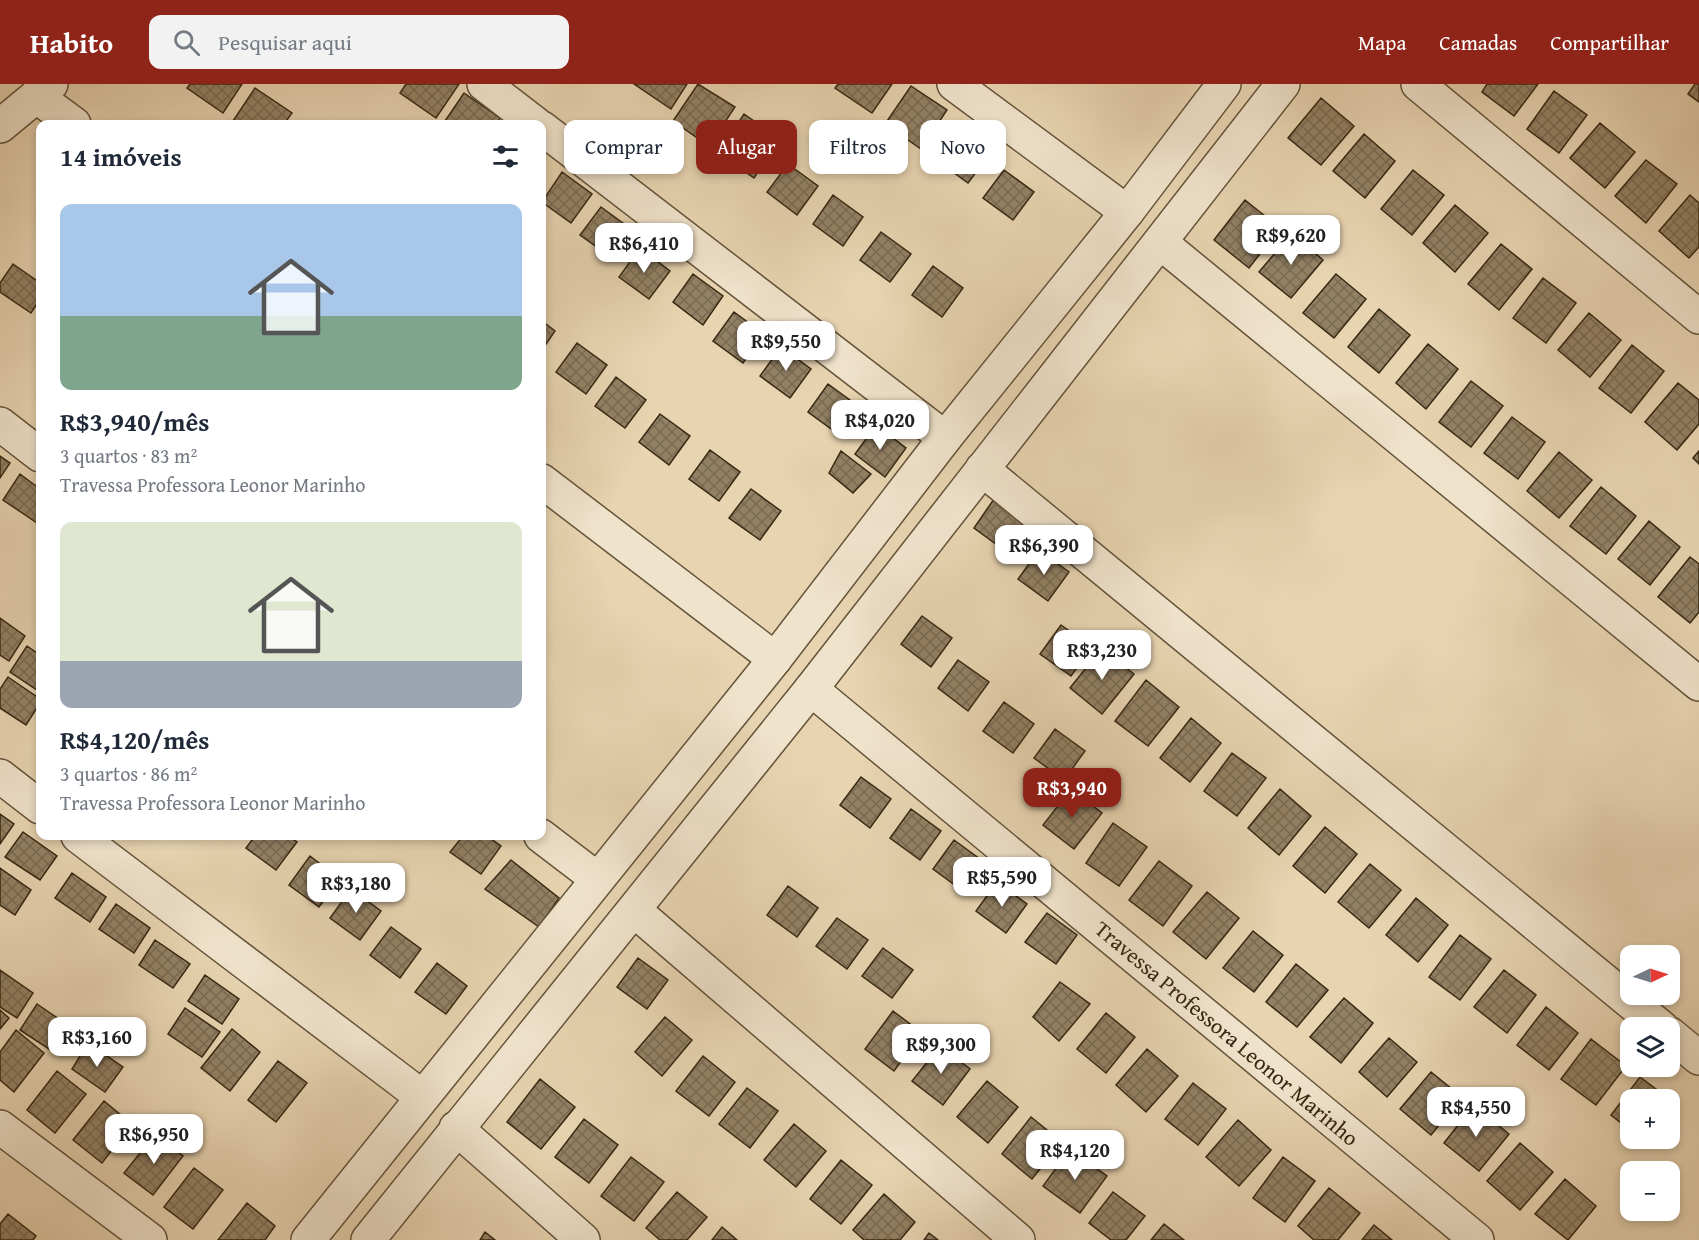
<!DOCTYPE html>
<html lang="pt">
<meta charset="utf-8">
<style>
:root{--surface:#fff;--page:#f2f2f3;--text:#1f2937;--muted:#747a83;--accent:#8f2418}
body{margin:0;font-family:"Gentium Book Plus",serif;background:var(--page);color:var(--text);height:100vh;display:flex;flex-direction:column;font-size:22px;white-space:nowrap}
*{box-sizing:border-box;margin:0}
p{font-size:20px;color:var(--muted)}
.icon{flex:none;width:33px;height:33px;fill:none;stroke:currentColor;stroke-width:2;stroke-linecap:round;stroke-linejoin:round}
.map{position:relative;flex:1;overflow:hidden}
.side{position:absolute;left:36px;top:36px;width:510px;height:720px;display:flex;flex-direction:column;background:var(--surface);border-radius:12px;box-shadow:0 3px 9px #0003}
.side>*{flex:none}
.banner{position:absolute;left:564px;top:36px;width:570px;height:54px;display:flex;gap:12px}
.needle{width:39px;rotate:86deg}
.tools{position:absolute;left:1620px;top:861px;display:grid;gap:12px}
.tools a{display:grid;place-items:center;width:60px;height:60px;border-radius:12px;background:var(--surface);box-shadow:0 3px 9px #0003;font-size:30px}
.price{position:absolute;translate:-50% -51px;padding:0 14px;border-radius:12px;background:#fff;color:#222;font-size:20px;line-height:39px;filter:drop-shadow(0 2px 3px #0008)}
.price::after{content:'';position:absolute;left:50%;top:36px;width:18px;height:14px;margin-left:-9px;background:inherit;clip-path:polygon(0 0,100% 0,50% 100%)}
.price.on{background:var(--accent);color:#fff}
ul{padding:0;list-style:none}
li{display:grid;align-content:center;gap:12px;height:318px;padding:0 24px}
li span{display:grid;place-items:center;height:186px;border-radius:12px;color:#555}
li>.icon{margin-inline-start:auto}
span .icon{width:108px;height:108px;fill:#fffc;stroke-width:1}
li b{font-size:26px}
h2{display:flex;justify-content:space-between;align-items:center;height:72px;padding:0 24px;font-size:26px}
.pill{padding:0 21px;border-radius:12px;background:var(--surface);box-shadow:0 3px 9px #0003;font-size:21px;line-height:54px}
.pill.on{background:var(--accent);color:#fff}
header{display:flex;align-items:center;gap:36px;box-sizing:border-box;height:84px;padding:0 30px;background:var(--accent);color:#fff}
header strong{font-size:28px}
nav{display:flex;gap:33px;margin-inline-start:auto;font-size:21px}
.search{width:420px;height:54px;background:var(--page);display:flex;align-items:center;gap:15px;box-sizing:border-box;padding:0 21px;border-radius:12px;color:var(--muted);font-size:22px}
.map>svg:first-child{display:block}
.building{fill:url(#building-cross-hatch);stroke:#372812;stroke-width:1.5}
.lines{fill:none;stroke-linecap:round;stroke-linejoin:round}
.minor-casing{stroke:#63533a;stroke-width:36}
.tertiary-casing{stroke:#63533a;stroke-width:36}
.minor{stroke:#f0e3cc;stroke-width:33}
.tertiary{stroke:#f0e3cc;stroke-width:33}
.labels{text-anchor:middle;stroke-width:4.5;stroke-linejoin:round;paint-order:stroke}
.street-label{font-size:22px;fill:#372812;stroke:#f0e3cc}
</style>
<header>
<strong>Habito</strong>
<div class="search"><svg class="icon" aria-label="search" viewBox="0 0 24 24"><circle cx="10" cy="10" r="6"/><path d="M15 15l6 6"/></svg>Pesquisar aqui</div>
<nav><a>Mapa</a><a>Camadas</a><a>Compartilhar</a></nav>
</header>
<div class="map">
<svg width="1699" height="1156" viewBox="0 0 1699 1156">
<defs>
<pattern id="building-cross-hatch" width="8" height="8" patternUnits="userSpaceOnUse" patternTransform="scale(1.5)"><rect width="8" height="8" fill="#938165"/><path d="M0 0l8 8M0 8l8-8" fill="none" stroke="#796a52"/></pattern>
</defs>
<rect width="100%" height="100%" fill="#e8d4b1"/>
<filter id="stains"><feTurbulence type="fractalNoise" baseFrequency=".00333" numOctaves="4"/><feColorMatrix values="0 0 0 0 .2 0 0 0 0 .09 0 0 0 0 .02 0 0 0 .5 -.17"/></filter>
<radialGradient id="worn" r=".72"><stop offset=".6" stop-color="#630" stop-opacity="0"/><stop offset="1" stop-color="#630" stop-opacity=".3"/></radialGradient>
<path class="building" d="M 190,0 L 242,0 L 223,29 L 187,4 Z
M 406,0 L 459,0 L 436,34 L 400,9 Z
M 634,0 L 687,0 L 671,25 Z
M 698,0 L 735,23 L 709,62 L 673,37 Z
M 838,0 L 892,0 L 872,29 L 835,4 Z
M 1487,0 L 1538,0 L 1514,32 L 1482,8 Z
M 1695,0 L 1699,0 L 1699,18 L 1688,10 Z
M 911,2 L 947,26 L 921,65 L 885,40 Z
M 255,4 L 292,29 L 284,40 L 231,40 Z
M 1554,7 L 1587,31 L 1559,69 L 1527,45 Z
M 464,9 L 500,34 L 496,40 L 443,40 Z
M 1321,14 L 1354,42 L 1321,81 L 1288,54 Z
M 744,30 L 780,55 L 754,94 L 718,69 Z
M 1600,39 L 1635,68 L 1605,104 L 1570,74 Z
M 959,48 L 989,71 L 968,99 L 938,77 Z
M 1364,50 L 1395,77 L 1365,114 L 1333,87 Z
M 1646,76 L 1677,100 L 1646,139 L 1615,112 Z
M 788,80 L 818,102 L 797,131 L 767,108 Z
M 1004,86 L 1034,108 L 1013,136 L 983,114 Z
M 1413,86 L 1444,111 L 1412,151 L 1381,125 Z
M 562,88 L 592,110 L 571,139 L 542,118 Z
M 833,111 L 863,133 L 843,162 L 813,140 Z
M 1690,111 L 1699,119 L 1699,163 L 1689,174 L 1659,147 Z
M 1245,116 L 1280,144 L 1249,184 L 1214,156 Z
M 1455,121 L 1488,149 L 1455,188 L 1423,159 Z
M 601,123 L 631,145 L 611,173 L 580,151 Z
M 881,148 L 911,170 L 890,198 L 860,176 Z
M 1292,149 L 1323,176 L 1291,214 L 1259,188 Z
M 1501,160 L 1532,185 L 1499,226 L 1468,200 Z
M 640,164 L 670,187 L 649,215 L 619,193 Z
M 13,180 L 40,199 L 40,215 L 31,229 L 0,208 L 0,199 Z
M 933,182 L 963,204 L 942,233 L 912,211 Z
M 693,190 L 723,212 L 703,241 L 673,218 Z
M 1336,190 L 1366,215 L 1334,254 L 1303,229 Z
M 1543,194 L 1576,219 L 1546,259 L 1513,234 Z
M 1379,225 L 1410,251 L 1379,289 L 1348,263 Z
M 734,228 L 764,250 L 743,279 L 713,257 Z
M 1589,229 L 1621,256 L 1590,293 L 1558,266 Z
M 542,237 L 555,247 L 542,266 Z
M 577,259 L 607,281 L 586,310 L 556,288 Z
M 1428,260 L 1458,285 L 1426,325 L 1396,299 Z
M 1632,261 L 1664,287 L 1631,329 L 1599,304 Z
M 781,263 L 811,285 L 790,314 L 760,292 Z
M 616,293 L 646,316 L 625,344 L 595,322 Z
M 1471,297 L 1503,322 L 1471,363 L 1439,338 Z
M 1678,299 L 1699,316 L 1699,340 L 1677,366 L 1645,338 Z
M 828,300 L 858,322 L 838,350 L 808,328 Z
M 660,330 L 690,352 L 669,381 L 639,358 Z
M 1512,333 L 1545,358 L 1518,395 L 1484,369 Z
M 876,341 L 906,364 L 885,393 L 855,370 Z
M 710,366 L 740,388 L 719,417 L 689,395 Z
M 841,367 L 871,390 L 853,409 L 829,389 Z
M 1699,367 L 1699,380 L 1693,374 Z
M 1559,368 L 1592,396 L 1559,434 L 1527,407 Z
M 0,372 L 10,379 L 0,394 Z
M 20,390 L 40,405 L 40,434 L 37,439 L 3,416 Z
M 1601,403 L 1636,432 L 1606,470 L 1570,442 Z
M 751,405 L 781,427 L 760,456 L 729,434 Z
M 994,415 L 1025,437 L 1004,466 L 974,444 Z
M 1649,437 L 1680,463 L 1650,501 L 1618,475 Z
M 1039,466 L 1069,488 L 1048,517 L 1018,495 Z
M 1690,473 L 1699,480 L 1699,528 L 1690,539 L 1658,513 Z
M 922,532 L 952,554 L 931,583 L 901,560 Z
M 0,534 L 25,552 L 9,577 L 0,571 Z
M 1061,541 L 1092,563 L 1071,592 L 1040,570 Z
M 27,562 L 40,571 L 40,608 L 10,588 Z
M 1102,564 L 1134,590 L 1102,630 L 1070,604 Z
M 958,576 L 989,598 L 968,627 L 938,604 Z
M 8,593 L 40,615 L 40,619 L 26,641 L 0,624 L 0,605 Z
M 1146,596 L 1179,623 L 1148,662 L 1115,637 Z
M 1004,618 L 1034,640 L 1013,669 L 983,647 Z
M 1191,634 L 1221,659 L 1190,698 L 1160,674 Z
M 1055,645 L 1085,667 L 1064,696 L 1034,674 Z
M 1232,669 L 1266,694 L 1237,732 L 1204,707 Z
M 861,693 L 891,715 L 870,744 L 840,721 Z
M 1071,705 L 1102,729 L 1074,765 L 1043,741 Z
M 1280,705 L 1311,732 L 1279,771 L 1248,744 Z
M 911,725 L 941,747 L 920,776 L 890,754 Z
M 0,730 L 14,740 L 0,760 Z
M 1113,739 L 1147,763 L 1119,802 L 1086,779 Z
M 1325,743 L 1357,770 L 1325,809 L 1293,782 Z
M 23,748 L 57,772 L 40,796 L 5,773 Z
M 255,752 L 288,752 L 297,758 L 276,786 L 246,764 Z
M 463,752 L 487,752 L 501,762 L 481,790 L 450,768 Z
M 954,756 L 984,778 L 963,807 L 933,785 Z
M 310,772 L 340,795 L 319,823 L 289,801 Z
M 511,776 L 559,814 L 539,843 L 485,805 Z
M 1159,777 L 1192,802 L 1163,842 L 1129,816 Z
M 1370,780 L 1401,806 L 1369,844 L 1338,818 Z
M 0,784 L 31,806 L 15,831 L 0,821 Z
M 72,789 L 106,813 L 90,838 L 55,814 Z
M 997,798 L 1027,820 L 1006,849 L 976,827 Z
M 788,802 L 818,824 L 797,853 L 767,831 Z
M 351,805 L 381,827 L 360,856 L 330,834 Z
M 1207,808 L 1239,834 L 1206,875 L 1173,848 Z
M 1416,814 L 1448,841 L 1418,878 L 1386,851 Z
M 116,820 L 150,844 L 134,869 L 99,845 Z
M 1047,829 L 1077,851 L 1056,880 L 1025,858 Z
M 837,834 L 868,856 L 847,885 L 816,862 Z
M 391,843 L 421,865 L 400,894 L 370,871 Z
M 1253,847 L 1283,871 L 1254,908 L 1223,884 Z
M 1460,851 L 1491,875 L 1460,916 L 1429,893 Z
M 155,856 L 190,880 L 173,904 L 139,881 Z
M 883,864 L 913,886 L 892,914 L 862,892 Z
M 638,874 L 668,896 L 647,925 L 617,903 Z
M 437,879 L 467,902 L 446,930 L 415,908 Z
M 1296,880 L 1328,906 L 1297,943 L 1266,918 Z
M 0,886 L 33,909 L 17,934 L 0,923 Z
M 1504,886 L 1536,911 L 1507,949 L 1474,923 Z
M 205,891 L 239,915 L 222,940 L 188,917 Z
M 1060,898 L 1090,920 L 1059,957 L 1033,933 Z
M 1344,914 L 1373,939 L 1341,979 L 1310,953 Z
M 37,920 L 72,944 L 55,969 L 20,946 Z
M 1546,923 L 1578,949 L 1549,986 L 1517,961 Z
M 185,924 L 220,948 L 202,973 L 168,950 Z
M 0,926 L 9,934 L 0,945 Z
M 893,927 L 922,949 L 894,987 L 865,965 Z
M 1106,929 L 1135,953 L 1106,989 L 1077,965 Z
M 665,933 L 692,956 L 662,992 L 635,968 Z
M 232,945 L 260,968 L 230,1007 L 201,984 Z
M 16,946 L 44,969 L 14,1008 L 0,996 L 0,968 Z
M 1389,954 L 1417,978 L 1387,1013 L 1359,988 Z
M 1591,955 L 1626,982 L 1596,1021 L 1561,995 Z
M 88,959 L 123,983 L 105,1008 L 72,985 Z
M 940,962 L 970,985 L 943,1021 L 912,997 Z
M 1147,965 L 1178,992 L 1146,1028 L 1116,1001 Z
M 703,972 L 735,998 L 709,1032 L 676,1007 Z
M 278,977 L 307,999 L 276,1038 L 248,1016 Z
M 57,987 L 86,1010 L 55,1049 L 27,1026 Z
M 1431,988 L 1462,1013 L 1431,1051 L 1400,1025 Z
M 1640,993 L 1672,1017 L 1670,1020 L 1670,1016 L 1630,1016 L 1630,1046 L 1611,1031 Z
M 540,995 L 575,1023 L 541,1065 L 507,1038 Z
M 987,997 L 1018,1023 L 988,1059 L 957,1033 Z
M 1193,999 L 1226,1025 L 1198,1061 L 1165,1035 Z
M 747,1004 L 778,1027 L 750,1064 L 719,1040 Z
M 104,1017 L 132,1040 L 102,1079 L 73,1056 Z
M 1474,1021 L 1509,1050 L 1479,1087 L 1444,1059 Z
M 1031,1033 L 1062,1058 L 1032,1095 L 1002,1070 Z
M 584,1035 L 618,1061 L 589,1099 L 555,1073 Z
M 1238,1036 L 1271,1066 L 1239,1102 L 1206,1073 Z
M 794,1040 L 826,1067 L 796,1103 L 764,1076 Z
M 155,1050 L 183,1072 L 153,1111 L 124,1089 Z
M 1520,1059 L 1553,1088 L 1520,1126 L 1487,1097 Z
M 1070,1065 L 1107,1092 L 1080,1129 L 1043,1102 Z
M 631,1073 L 664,1098 L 634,1137 L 601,1112 Z
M 1283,1073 L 1315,1097 L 1285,1138 L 1253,1114 Z
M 841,1076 L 872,1101 L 841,1140 L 810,1115 Z
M 194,1084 L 223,1106 L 193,1145 L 164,1123 Z
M 1565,1095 L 1596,1122 L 1568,1156 L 1535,1130 Z
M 1329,1104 L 1360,1129 L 1338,1156 L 1314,1156 L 1298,1142 Z
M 677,1108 L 707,1133 L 687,1156 L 660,1156 L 646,1144 Z
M 1113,1108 L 1145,1132 L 1126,1156 L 1111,1156 L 1089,1139 Z
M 884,1110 L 915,1138 L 900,1156 L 864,1156 L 853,1146 Z
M 247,1119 L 275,1142 L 265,1156 L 218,1156 Z
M 8,1130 L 36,1152 L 33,1156 L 0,1156 L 0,1140 Z
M 1164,1140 L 1184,1156 L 1151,1156 Z
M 1374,1141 L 1392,1156 L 1362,1156 Z
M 722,1143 L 737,1156 L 712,1156 Z
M 485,1148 L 495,1156 L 480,1156 Z
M 929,1149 L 938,1156 L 924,1156 Z"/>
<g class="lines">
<g class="minor-casing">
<path id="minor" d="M 484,0 L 536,40
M 954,0 L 1127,128
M 1418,0 L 1699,233
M 36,12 L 74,40
M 0,42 L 51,0
M 542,44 L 945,354
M 1161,159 L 1699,600
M 0,340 L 40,371
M 982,385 L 1662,944
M 542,397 L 775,575
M 811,605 L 1477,1156
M 0,692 L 40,723
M 78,752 L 421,1012
M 541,752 L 596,794
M 635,827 L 1018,1156
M 1670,950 L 1699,974
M 0,1043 L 150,1156
M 456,1044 L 583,1156"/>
</g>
<g class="tertiary-casing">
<path id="tertiary" d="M 308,1156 L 775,575 L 945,354 L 1127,128 L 1224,0
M 368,1156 L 811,605 L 1283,0"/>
</g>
<use href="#minor" class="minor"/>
<use href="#tertiary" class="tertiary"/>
</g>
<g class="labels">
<g class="street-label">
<text transform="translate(1227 949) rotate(40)" y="8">Travessa Professora Leonor Marinho</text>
</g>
</g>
<rect width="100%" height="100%" filter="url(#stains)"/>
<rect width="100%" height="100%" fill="url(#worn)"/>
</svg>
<div class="tools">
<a><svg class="needle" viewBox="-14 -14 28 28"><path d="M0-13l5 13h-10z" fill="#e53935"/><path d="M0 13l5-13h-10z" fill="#747a83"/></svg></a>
<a><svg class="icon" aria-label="layers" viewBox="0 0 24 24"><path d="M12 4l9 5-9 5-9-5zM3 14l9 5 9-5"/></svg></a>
<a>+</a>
<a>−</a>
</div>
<b class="price" style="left:1291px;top:182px">R$9,620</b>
<b class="price" style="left:644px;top:190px">R$6,410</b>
<b class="price" style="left:786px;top:288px">R$9,550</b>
<b class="price" style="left:880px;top:367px">R$4,020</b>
<b class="price" style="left:1044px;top:492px">R$6,390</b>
<b class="price" style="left:1102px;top:597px">R$3,230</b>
<b class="price on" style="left:1072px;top:735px">R$3,940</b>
<b class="price" style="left:1002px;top:824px">R$5,590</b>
<b class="price" style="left:356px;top:830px">R$3,180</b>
<b class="price" style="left:97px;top:984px">R$3,160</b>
<b class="price" style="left:941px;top:991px">R$9,300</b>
<b class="price" style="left:1476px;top:1054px">R$4,550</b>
<b class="price" style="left:154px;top:1081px">R$6,950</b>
<b class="price" style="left:1075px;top:1097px">R$4,120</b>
<div class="banner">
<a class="pill">Comprar</a>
<a class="pill on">Alugar</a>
<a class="pill">Filtros</a>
<a class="pill">Novo</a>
</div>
<section class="side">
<h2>14 imóveis<svg class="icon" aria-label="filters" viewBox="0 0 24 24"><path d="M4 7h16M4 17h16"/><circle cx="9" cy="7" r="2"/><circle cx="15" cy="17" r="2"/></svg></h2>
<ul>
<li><span style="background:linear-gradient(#a9c7e8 60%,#7fa58c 0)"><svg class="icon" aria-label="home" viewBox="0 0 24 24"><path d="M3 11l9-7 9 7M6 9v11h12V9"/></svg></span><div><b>R$3,940/mês</b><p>3 quartos · 83 m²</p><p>Travessa Professora Leonor Marinho</p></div></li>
<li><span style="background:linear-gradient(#dfe7d0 75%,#9aa5b1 0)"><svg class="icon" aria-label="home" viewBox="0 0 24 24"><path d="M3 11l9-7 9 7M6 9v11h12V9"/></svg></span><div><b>R$4,120/mês</b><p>3 quartos · 86 m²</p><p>Travessa Professora Leonor Marinho</p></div></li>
</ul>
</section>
</div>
